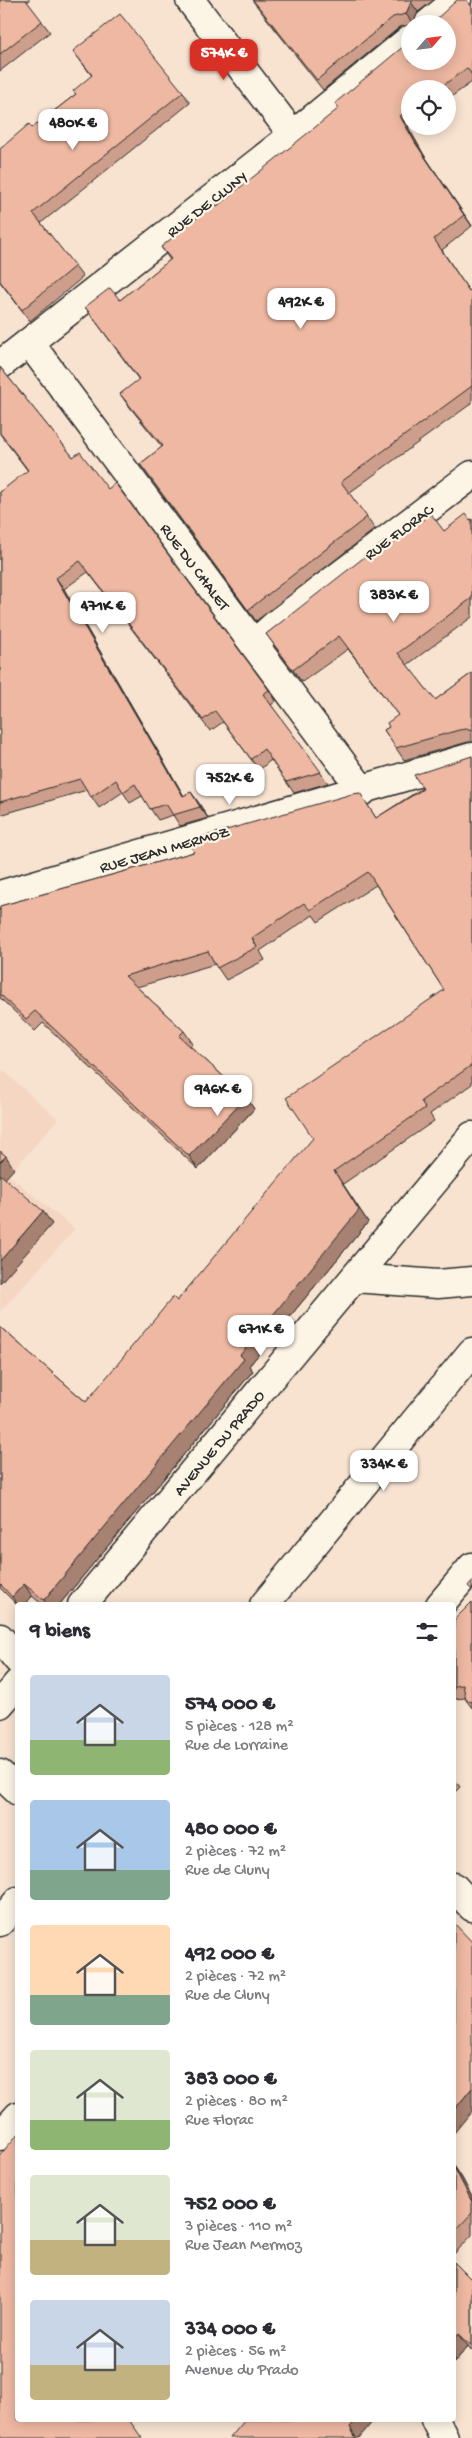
<!DOCTYPE html>
<html lang="fr">
<meta charset="utf-8">
<style>
:root{--surface:#fff;--page:#f7f7f7;--text:#2b2b33;--muted:#7c7c81;--accent:#d93025}
body{margin:0;font-family:"Gochi Hand",sans-serif;background:var(--page);color:var(--text);height:100vh;display:flex;flex-direction:column;font-size:19px;white-space:nowrap}
*{box-sizing:border-box;margin:0}
p{font-size:16px;color:var(--muted)}
.icon{flex:none;width:28px;height:28px;fill:none;stroke:currentColor;stroke-width:2;stroke-linecap:round;stroke-linejoin:round}
.map{position:relative;flex:1;overflow:hidden}
.side{position:absolute;left:15px;top:1602px;width:441px;height:820px;display:flex;flex-direction:column;background:var(--surface);border-radius:5px;box-shadow:0 2px 12px #0003}
.side>*{flex:none}
.needle{width:32px;rotate:62deg}
.controls{position:absolute;left:401px;top:15px;display:grid;gap:10px}
.controls a{display:grid;place-items:center;width:55px;height:55px;border-radius:50%;background:var(--surface);box-shadow:0 2px 12px #0003;font-size:25px}
.price{position:absolute;translate:-50% -42px;padding:0 11px;border-radius:10px;background:#fff;color:#222;font-size:16px;line-height:32px;filter:drop-shadow(0 1px 2px #0008)}
.price::after{content:'';position:absolute;left:50%;top:30px;width:15px;height:11px;margin-left:-8px;background:inherit;clip-path:polygon(0 0,100% 0,50% 100%)}
.price.active{background:var(--accent);color:#fff}
ul{padding:0;list-style:none}
li{display:flex;align-items:center;gap:15px;height:125px;padding:0 15px}
li span{display:grid;place-items:center;flex:none;width:140px;height:100px;border-radius:5px;color:#555}
li>.icon{margin-inline-start:auto}
span .icon{width:60px;height:60px;fill:#fffc;stroke-width:1}
li b{font-size:21px}
h2{display:flex;justify-content:space-between;align-items:center;height:60px;padding:0 15px;font-size:21px}
.map>svg:first-child{display:block}
.built{fill:#f5d6c3}
.lines{fill:none;stroke-linecap:round;stroke-linejoin:round}
.minor-casing{stroke:#2b2b2b;stroke-width:31}
.secondary-casing{stroke:#2b2b2b;stroke-width:31}
.minor{stroke:#fcf5e5;stroke-width:28}
.secondary{stroke:#fcf5e5;stroke-width:28}
.wall{fill:#cd9e8b;stroke:#2b2b2b}
.shaded-wall{fill:#a78171;stroke:#2b2b2b}
.building{fill:#eeb8a2;stroke:#2b2b2b}
.labels{text-anchor:middle;stroke-width:4.5;stroke-linejoin:round;paint-order:stroke}
.street-label{font-size:16px;fill:#2b2b2b;stroke:#fcf5e5}
</style>
<div class="map">
<svg width="472" height="2438" viewBox="0 0 472 2438">
<rect width="100%" height="100%" fill="#f8e3d1"/>
<filter id="ink" filterUnits="userSpaceOnUse"><feTurbulence type="fractalNoise" baseFrequency=".02" numOctaves="2"/><feDisplacementMap in="SourceGraphic" scale="10" xChannelSelector="R" yChannelSelector="G"/><feConvolveMatrix kernelMatrix="1 2 1 2 8 2 1 2 1" color-interpolation-filters="sRGB"/></filter>
<g filter="url(#ink)">
<path class="built" d="M 0,1068 L 58,1119 L 9,1175 L 75,1229 L 0,1312 Z"/>
<g class="lines">
<g class="minor-casing">
<path id="minor" d="M 190,0 L 293,135
M 428,24 L 457,0
M 29,342 L 363,791
M 0,365 L 293,135 L 410,39
M 254,644 L 276,624 L 472,475
M 0,895 L 472,757
M 354,1278 L 438,1284 L 472,1281
M 82,1605 L 472,1136
M 440,1605 L 472,1567
M 0,1638 L 18,1660
M 0,1704 L 18,1683
M 0,1774 L 18,1791
M 454,1887 L 472,1907
M 0,2136 L 18,2116
M 435,2420 L 444,2438"/>
</g>
<g class="secondary-casing">
<path id="secondary" d="M 264,1605 L 472,1352
M 0,1922 L 18,1901"/>
</g>
<use href="#minor" class="minor"/>
<use href="#secondary" class="secondary"/>
</g>
<path class="wall" d="M 0,0 L 30,0 L 27,2 L 50,32 L 0,71 Z
M 252,0 L 434,0 L 418,12 L 413,24 L 410,24 L 410,25 L 400,27 L 323,90 Z
M 472,7 L 472,82 L 448,99 L 448,89 L 410,89 L 410,126 L 408,127 L 424,155 L 472,226 L 442,250 L 469,291 L 472,289 L 472,403 L 349,493 L 375,529 L 256,621 L 140,464 L 162,447 L 128,405 L 120,394 L 139,380 L 85,307 L 120,300 L 170,260 L 161,247 L 217,206 Z
M 73,51 L 183,92 L 190,103 L 41,223 L 83,277 L 30,321 L 0,282 L 0,149 L 32,128 L 76,94 L 92,76 Z
M 0,367 L 73,457 L 108,489 L 269,690 L 276,701 L 271,705 L 328,783 L 294,793 L 271,760 L 259,770 L 223,722 L 210,731 L 88,572 L 64,589 L 184,796 L 191,792 L 208,818 L 180,826 L 173,815 L 158,820 L 142,796 L 130,803 L 123,792 L 99,808 L 87,790 L 0,815 L 0,492 L 28,471 L 0,434 Z
M 472,519 L 472,617 L 407,665 L 435,700 L 472,673 L 472,742 L 468,742 L 404,760 L 384,730 L 389,727 L 398,715 L 348,649 L 302,682 L 266,634 L 389,546 L 444,531 Z
M 472,756 L 472,1084 L 430,1114 L 434,1121 L 343,1184 L 368,1222 L 249,1366 L 253,1371 L 59,1605 L 43,1605 L 32,1596 L 25,1605 L 18,1605 L 18,1606 L 0,1588 L 0,1327 L 86,1402 L 177,1301 L 444,990 L 376,885 L 318,922 L 313,915 L 260,951 L 265,960 L 226,980 L 215,964 L 137,987 L 184,1031 L 193,1044 L 190,1046 L 246,1097 L 254,1109 L 198,1169 L 43,1023 L 35,1031 L 0,998 L 0,906 L 194,852 L 360,793 L 376,818 Z
M 472,1602 L 472,1708 L 466,1700 L 466,1698 L 454,1699 L 454,1620 Z
M 454,1779 L 460,1787 L 454,1793 Z
M 454,2166 L 462,2178 L 472,2197 L 472,2235 L 454,2254 Z
M 454,2262 L 472,2280 L 472,2351 L 468,2346 L 454,2363 Z"/>
<path class="shaded-wall" d="M 411,2 L 418,12 L 413,24 L 406,14 Z
M 400,116 L 408,127 L 424,155 L 472,226 L 416,144 Z
M 56,578 L 64,589 L 190,807 L 183,796 Z
M 191,792 L 199,803 L 208,818 L 200,807 Z
M 246,1097 L 254,1109 L 198,1169 L 189,1156 Z
M 6,1156 L 14,1169 L 3,1181 L 0,1177 L 0,1162 Z
M 334,1171 L 368,1222 L 249,1366 L 253,1371 L 59,1605 L 47,1605 L 44,1600 L 240,1355 Z
M 43,1211 L 52,1224 L 0,1283 L 0,1261 Z
M 24,1584 L 32,1596 L 25,1605 L 18,1605 L 12,1597 Z
M 472,2088 L 472,2111 L 454,2133 L 454,2110 Z
M 454,2166 L 462,2178 L 472,2197 L 472,2202 Z
M 459,2334 L 468,2346 L 454,2363 L 454,2340 Z
M 356,2420 L 374,2420 L 359,2438 L 356,2438 L 350,2427 Z"/>
<path class="building" d="M 0,0 L 26,0 L 42,21 L 0,54 Z
M 253,0 L 414,0 L 411,2 L 406,14 L 393,17 L 317,80 Z
M 457,0 L 467,0 L 472,7 L 472,75 L 467,68 L 438,89 L 410,89 L 410,109 L 400,116 L 416,144 L 464,215 L 434,239 L 469,291 L 472,289 L 472,386 L 341,482 L 367,517 L 248,610 L 140,464 L 163,446 L 120,394 L 139,379 L 85,307 L 110,288 L 120,300 L 171,259 L 161,247 L 215,203 L 217,206 L 339,108 L 335,103 L 410,41 L 410,61 L 448,61 L 448,24 L 431,24 Z
M 120,14 L 183,92 L 33,213 L 75,266 L 22,310 L 0,281 L 0,149 L 29,124 L 32,128 L 76,94 L 73,91 L 92,75 L 73,51 Z
M 0,367 L 73,457 L 80,452 L 108,489 L 115,483 L 269,690 L 263,694 L 321,772 L 286,782 L 264,749 L 251,759 L 215,711 L 203,720 L 80,561 L 56,578 L 183,796 L 191,792 L 200,807 L 173,815 L 166,804 L 150,809 L 135,784 L 123,792 L 116,780 L 91,797 L 80,779 L 0,802 L 0,492 L 28,470 L 0,433 Z
M 431,514 L 444,531 L 466,514 L 470,520 L 472,519 L 472,598 L 398,653 L 435,700 L 472,673 L 472,732 L 467,729 L 459,730 L 396,748 L 384,730 L 389,727 L 387,723 L 398,715 L 339,636 L 293,670 L 266,634 L 385,541 L 389,546 Z
M 472,756 L 472,1065 L 421,1101 L 425,1108 L 334,1171 L 359,1210 L 240,1355 L 244,1359 L 44,1600 L 24,1584 L 12,1597 L 0,1584 L 0,1327 L 86,1402 L 173,1297 L 177,1301 L 313,1138 L 286,1098 L 444,990 L 368,872 L 310,910 L 304,903 L 252,938 L 257,947 L 217,968 L 208,951 L 125,976 L 184,1031 L 179,1036 L 246,1097 L 189,1156 L 35,1011 L 26,1019 L 0,994 L 0,906 L 194,852 L 188,841 L 352,794 L 360,793 L 376,818 L 423,789 L 414,775 Z
M 0,1151 L 6,1156 L 0,1162 Z
M 0,1174 L 43,1211 L 0,1261 Z
M 472,1581 L 472,1590 L 468,1586 Z
M 472,1602 L 472,1702 L 466,1700 L 463,1685 L 454,1686 L 454,1620 Z
M 454,1923 L 472,1942 L 472,2088 L 454,2110 Z
M 18,2134 L 18,2420 L 129,2420 L 142,2438 L 0,2438 L 0,2155 Z
M 454,2167 L 472,2202 L 472,2213 L 454,2232 Z
M 454,2262 L 472,2280 L 472,2346 L 459,2334 L 454,2340 Z
M 245,2420 L 356,2420 L 350,2427 L 356,2438 L 230,2438 Z"/>
</g>
<g class="labels">
<g class="street-label">
<text transform="translate(206 203) rotate(-38)" y="6">RUE DE CLUNY</text>
<text transform="translate(398 531) rotate(-37)" y="6">RUE FLORAC</text>
<text transform="translate(196 566) rotate(53)" y="6">RUE DU CHALET</text>
<text transform="translate(164 848) rotate(-16)" y="6">RUE JEAN MERMOZ</text>
<text transform="translate(218 1442) rotate(-50)" y="6">AVENUE DU PRADO</text>
</g>
</g>
</svg>
<div class="controls">
<a><svg class="needle" viewBox="-14 -14 28 28"><path d="M0-13l5 13h-10z" fill="#e53935"/><path d="M0 13l5-13h-10z" fill="#7c7c81"/></svg></a>
<a><svg class="icon" aria-label="locate" viewBox="0 0 24 24"><circle cx="12" cy="12" r="6"/><path d="M12 2v4M12 18v4M2 12h4M18 12h4"/></svg></a>
</div>
<b class="price active" style="left:224px;top:81px">574K €</b>
<b class="price" style="left:73px;top:151px">480K €</b>
<b class="price" style="left:301px;top:330px">492K €</b>
<b class="price" style="left:394px;top:623px">383K €</b>
<b class="price" style="left:103px;top:634px">471K €</b>
<b class="price" style="left:230px;top:806px">752K €</b>
<b class="price" style="left:218px;top:1117px">946K €</b>
<b class="price" style="left:261px;top:1357px">671K €</b>
<b class="price" style="left:384px;top:1492px">334K €</b>
<section class="side">
<h2>9 biens<svg class="icon" aria-label="filters" viewBox="0 0 24 24"><path d="M4 7h16M4 17h16"/><circle cx="9" cy="7" r="2"/><circle cx="15" cy="17" r="2"/></svg></h2>
<ul>
<li><span style="background:linear-gradient(#c9d6e8 65%,#8fb573 0)"><svg class="icon" aria-label="home" viewBox="0 0 24 24"><path d="M3 11l9-7 9 7M6 9v11h12V9"/></svg></span><div><b>574 000 €</b><p>5 pièces · 128 m²</p><p>Rue de Lorraine</p></div></li>
<li><span style="background:linear-gradient(#a9c7e8 70%,#7fa58c 0)"><svg class="icon" aria-label="home" viewBox="0 0 24 24"><path d="M3 11l9-7 9 7M6 9v11h12V9"/></svg></span><div><b>480 000 €</b><p>2 pièces · 72 m²</p><p>Rue de Cluny</p></div></li>
<li><span style="background:linear-gradient(#ffd9b3 70%,#7fa58c 0)"><svg class="icon" aria-label="home" viewBox="0 0 24 24"><path d="M3 11l9-7 9 7M6 9v11h12V9"/></svg></span><div><b>492 000 €</b><p>2 pièces · 72 m²</p><p>Rue de Cluny</p></div></li>
<li><span style="background:linear-gradient(#dfe7d0 70%,#8fb573 0)"><svg class="icon" aria-label="home" viewBox="0 0 24 24"><path d="M3 11l9-7 9 7M6 9v11h12V9"/></svg></span><div><b>383 000 €</b><p>2 pièces · 80 m²</p><p>Rue Florac</p></div></li>
<li><span style="background:linear-gradient(#dfe7d0 65%,#c2b280 0)"><svg class="icon" aria-label="home" viewBox="0 0 24 24"><path d="M3 11l9-7 9 7M6 9v11h12V9"/></svg></span><div><b>752 000 €</b><p>3 pièces · 110 m²</p><p>Rue Jean Mermoz</p></div></li>
<li><span style="background:linear-gradient(#c9d6e8 65%,#c2b280 0)"><svg class="icon" aria-label="home" viewBox="0 0 24 24"><path d="M3 11l9-7 9 7M6 9v11h12V9"/></svg></span><div><b>334 000 €</b><p>2 pièces · 56 m²</p><p>Avenue du Prado</p></div></li>
</ul>
</section>
</div>
